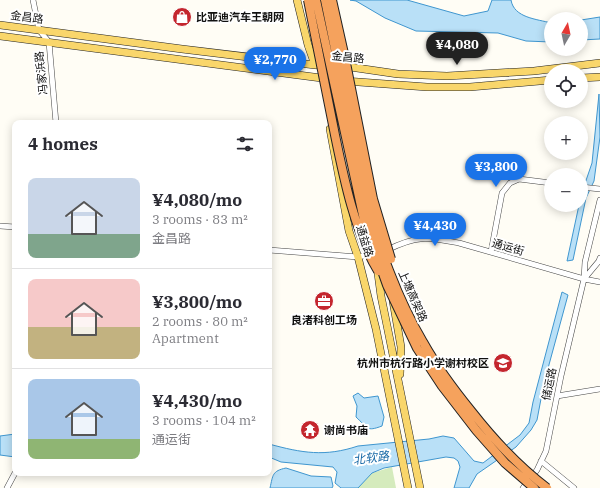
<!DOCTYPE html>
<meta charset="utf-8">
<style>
:root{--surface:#fff;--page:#f2f2f3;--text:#2b2b33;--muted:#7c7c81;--line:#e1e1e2;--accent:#1a73e8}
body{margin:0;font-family:"IBM Plex Serif","Noto Sans SC",serif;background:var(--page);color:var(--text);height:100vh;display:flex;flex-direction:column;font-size:15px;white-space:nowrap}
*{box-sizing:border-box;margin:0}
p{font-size:13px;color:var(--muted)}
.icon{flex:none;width:22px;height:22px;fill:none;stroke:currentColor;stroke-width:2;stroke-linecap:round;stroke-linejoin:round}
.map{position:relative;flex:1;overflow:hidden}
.drawer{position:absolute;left:12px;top:120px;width:260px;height:356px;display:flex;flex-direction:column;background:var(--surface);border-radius:8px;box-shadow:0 2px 10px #0003}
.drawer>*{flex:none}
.needle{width:26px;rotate:9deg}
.controls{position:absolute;left:544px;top:12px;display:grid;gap:8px}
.controls a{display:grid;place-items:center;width:44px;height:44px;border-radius:50%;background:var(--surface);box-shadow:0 2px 10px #0003;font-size:20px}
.price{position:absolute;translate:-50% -34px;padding:0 9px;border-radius:14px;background:var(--accent);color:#fff;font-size:13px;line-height:26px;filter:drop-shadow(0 1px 2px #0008)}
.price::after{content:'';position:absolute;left:50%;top:24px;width:12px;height:9px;margin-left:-6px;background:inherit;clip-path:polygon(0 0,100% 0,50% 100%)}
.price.selected{background:#222;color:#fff}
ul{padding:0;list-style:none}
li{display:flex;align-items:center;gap:12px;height:100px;padding:0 16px}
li+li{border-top:1px solid var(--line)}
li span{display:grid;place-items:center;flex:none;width:112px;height:80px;border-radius:8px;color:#555}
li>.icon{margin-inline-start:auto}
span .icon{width:48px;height:48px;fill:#fffc;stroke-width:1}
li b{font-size:17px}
h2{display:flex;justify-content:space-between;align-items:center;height:48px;padding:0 16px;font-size:17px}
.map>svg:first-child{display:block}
.green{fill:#d5ebbd}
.water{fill:#b9e0f7;stroke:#3f96cf}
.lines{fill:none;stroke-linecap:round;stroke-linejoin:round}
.minor-casing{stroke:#444;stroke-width:6}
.major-casing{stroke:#222;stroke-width:8}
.minor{stroke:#fff;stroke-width:5}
.major{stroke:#f9d66b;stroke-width:7}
.highway-bridge-casing{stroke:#222;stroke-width:10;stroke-linecap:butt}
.highway-bridge{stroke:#f5a25d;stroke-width:8}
.labels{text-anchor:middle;stroke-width:4;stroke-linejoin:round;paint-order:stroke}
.street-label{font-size:11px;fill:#111;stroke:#fff}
.poi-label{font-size:11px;font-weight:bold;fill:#111;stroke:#fff;text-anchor:start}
.water-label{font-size:12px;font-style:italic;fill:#1768a6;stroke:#fff}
</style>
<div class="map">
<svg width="600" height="488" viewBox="0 0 600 488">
<rect width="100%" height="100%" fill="#fffdf5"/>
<path class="green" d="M 392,467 L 396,488 L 355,488 L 372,473 Z"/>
<path class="water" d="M 350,0 L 407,0 L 464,16 L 488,11 L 492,0 L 511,0 C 514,18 537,19 551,23 L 551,42 L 526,41 L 498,33 L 416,31 L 385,18 L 356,1 Z
M 600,17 L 600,39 L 581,40 L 581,20 Z
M 599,94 L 600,137 L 594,181 L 586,198 L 573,260 L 567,261 L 579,205 L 581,205 L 581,195 L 592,163 Z
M 562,292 L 568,295 L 544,383 L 537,420 L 531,430 L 516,447 L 477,474 L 469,488 L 454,488 L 460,467 L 458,461 L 454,458 L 446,457 L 384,468 L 372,473 L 358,488 L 341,488 L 335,483 L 337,472 L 333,467 L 281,462 L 269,457 L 269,444 C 302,453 325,457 358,446 L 429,439 L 443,436 L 454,438 L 474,461 L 483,463 L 520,435 L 529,423 L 533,402 Z
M 358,393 L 364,398 L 378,396 L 384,417 L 382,426 C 366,432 368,428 356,417 L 357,406 L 353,396 Z
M 15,434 L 15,457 L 0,455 L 0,436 Z
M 286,468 L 311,476 L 331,477 L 333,486 L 332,488 L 270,488 C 273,475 272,471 286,468 Z"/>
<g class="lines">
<g class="minor-casing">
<path id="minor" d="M 33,0 L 39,30 L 49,42 L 56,123
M 581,187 L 600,189
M 0,226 L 15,227
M 269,250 L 358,257 L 372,254
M 387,250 C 417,235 427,237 459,243 L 584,279 L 600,282
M 491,252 L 502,193 L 510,183 L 519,179 L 551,183
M 584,279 L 599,261 L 600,258
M 557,396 L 600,389
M 541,461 L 574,488
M 7,488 L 15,473
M 523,488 L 537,470 L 546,451 L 561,376 L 584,279 L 585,262 L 600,200"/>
</g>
<g class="major-casing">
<path id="major" d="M 297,0 L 308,45 L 315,65
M 0,25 L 182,49 L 315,65 L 350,67 L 398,74 L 447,76 L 534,71 L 600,63
M 0,36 L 329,79
M 581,78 L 600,77
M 345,81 L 427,87 L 470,87 L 551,80
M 330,129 L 349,231 L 358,257 L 376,329 L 408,488
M 377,266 L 381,296 L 420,488
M 393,301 L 401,347 L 400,374"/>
</g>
<use href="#minor" class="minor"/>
<use href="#major" class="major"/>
<g class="highway-bridge-casing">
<path id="highway-bridge" d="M 308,0 C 317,45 326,90 335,135 C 344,179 355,233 378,271
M 316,0 L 364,220 L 387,285 L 417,348 L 442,386 L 476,430 L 505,463 L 534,488
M 325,0 L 365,195 C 377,243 398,300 423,342 C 437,367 454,390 472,412 C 494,440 518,466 547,488
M 332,0 L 345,58 L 373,199 L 391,259"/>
</g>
<use href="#highway-bridge" class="highway-bridge"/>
</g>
<defs>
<g id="shop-disc" transform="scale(1)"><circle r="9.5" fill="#c4262e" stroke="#fff"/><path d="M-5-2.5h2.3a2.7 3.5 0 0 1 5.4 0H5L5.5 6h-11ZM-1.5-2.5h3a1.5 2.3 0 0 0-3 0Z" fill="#fff"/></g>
<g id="office-disc" transform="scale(1)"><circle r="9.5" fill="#c4262e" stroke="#fff"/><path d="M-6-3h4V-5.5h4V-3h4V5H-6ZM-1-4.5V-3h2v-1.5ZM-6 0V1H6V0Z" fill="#fff"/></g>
<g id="school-disc" transform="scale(1)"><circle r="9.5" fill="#c4262e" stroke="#fff"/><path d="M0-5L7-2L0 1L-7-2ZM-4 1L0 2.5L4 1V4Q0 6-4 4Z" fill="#fff"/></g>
<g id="temple-disc" transform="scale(1)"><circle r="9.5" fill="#c4262e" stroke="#fff"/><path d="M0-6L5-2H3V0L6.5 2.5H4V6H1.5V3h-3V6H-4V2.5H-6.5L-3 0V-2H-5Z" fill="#fff"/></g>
</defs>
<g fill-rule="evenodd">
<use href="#shop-disc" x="182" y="17"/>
<use href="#office-disc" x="324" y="301"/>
<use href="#school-disc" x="503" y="363"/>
<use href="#temple-disc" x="310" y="430"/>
</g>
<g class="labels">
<g class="street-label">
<text transform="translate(27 17) rotate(8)" y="4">金昌路</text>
<text transform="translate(348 57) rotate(6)" y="4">金昌路</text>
<text transform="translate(41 73) rotate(-96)" y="4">冯家浜路</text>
<text transform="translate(365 241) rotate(73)" y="4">通益路</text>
<text transform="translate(508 247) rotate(16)" y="4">通运街</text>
<text transform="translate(413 296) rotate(66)" y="4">上塘高架路</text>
<text transform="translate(549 384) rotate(-78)" y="4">储运路</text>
</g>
<g class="poi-label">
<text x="196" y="21">比亚迪汽车王朝网</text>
<text x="324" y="324" text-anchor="middle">良渚科创工场</text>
<text x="489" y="367" text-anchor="end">杭州市杭行路小学谢村校区</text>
<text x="324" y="434">谢尚书庙</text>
</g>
<g class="water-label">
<text transform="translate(371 458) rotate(-7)" y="4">北软路</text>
</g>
</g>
</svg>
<div class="controls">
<a><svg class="needle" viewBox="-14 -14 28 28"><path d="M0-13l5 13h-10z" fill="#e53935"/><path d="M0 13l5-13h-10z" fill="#7c7c81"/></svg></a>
<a><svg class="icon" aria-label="locate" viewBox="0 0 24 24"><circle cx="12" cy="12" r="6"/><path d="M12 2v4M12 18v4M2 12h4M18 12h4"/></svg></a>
<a>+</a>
<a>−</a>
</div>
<b class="price selected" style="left:457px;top:66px">¥4,080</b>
<b class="price" style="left:275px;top:81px">¥2,770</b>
<b class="price" style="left:496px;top:188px">¥3,800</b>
<b class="price" style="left:435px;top:247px">¥4,430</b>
<section class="drawer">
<h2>4 homes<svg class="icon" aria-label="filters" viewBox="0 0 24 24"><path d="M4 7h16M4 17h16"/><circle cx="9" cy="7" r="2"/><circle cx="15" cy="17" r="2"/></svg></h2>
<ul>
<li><span style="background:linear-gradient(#c9d6e8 70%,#7fa58c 0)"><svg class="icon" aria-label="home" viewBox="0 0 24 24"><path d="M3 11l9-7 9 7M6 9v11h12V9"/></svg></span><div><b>¥4,080/mo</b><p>3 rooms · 83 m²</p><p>金昌路</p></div></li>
<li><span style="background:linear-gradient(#f6c9c9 60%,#c2b280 0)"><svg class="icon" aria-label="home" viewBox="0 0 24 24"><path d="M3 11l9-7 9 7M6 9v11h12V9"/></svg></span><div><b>¥3,800/mo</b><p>2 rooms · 80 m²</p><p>Apartment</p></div></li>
<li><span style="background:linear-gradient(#a9c7e8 75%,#8fb573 0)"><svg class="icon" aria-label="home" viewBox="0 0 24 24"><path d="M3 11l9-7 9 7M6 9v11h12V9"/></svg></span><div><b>¥4,430/mo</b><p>3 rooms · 104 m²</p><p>通运街</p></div></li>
</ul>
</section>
</div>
